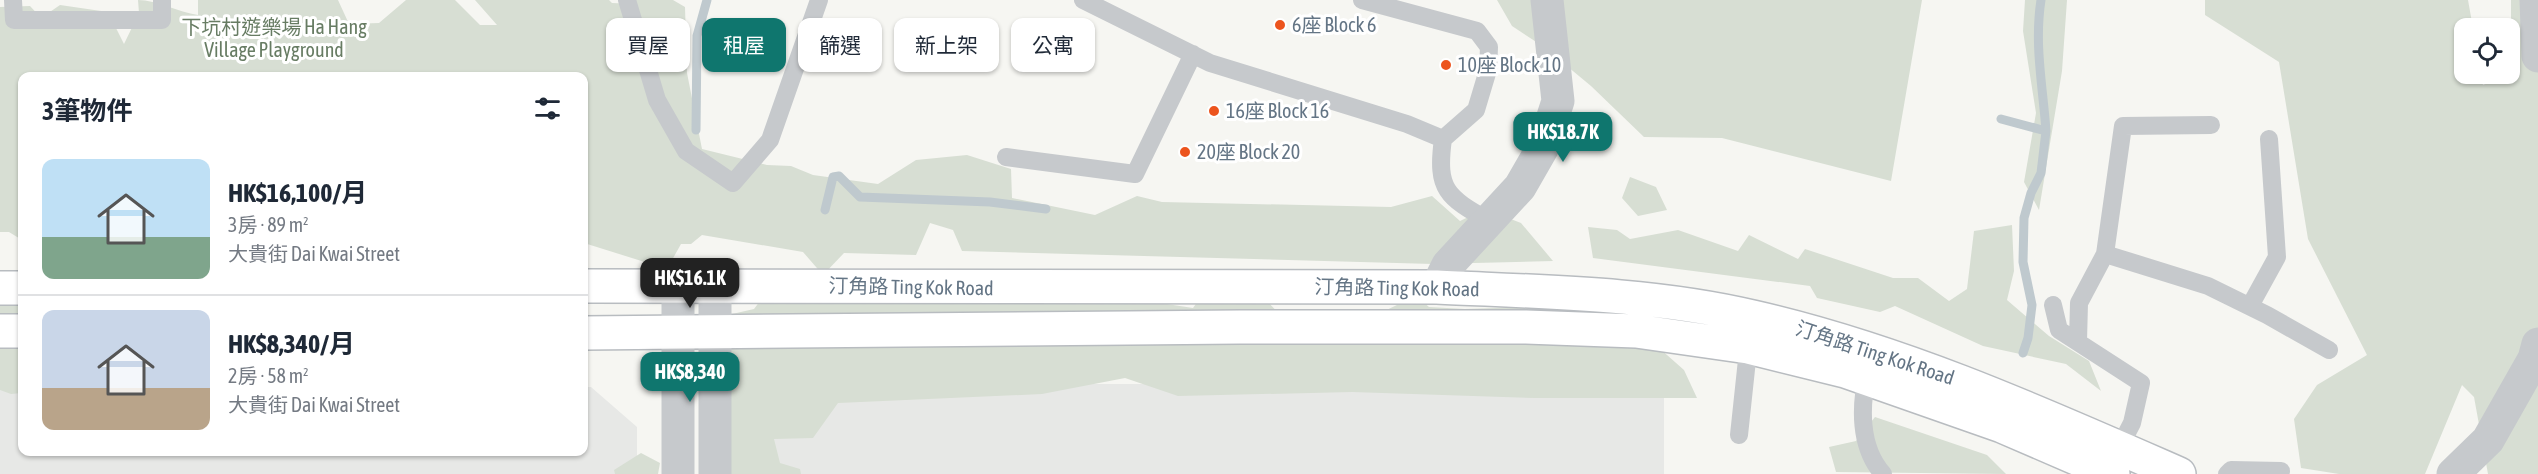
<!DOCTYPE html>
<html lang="zh-TW">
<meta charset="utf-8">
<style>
:root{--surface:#fff;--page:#f6f6f7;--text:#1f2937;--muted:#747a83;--line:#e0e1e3;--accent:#0f766e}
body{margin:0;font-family:"Asap Condensed","Noto Sans TC",sans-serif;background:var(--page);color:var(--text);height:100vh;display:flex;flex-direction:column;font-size:22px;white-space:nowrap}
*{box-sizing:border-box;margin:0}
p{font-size:20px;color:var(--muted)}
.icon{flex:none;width:33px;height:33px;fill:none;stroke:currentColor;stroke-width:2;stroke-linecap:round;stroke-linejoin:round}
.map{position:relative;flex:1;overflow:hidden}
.side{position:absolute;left:18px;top:72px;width:570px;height:384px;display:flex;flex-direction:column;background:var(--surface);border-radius:12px;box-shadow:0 2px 4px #0004}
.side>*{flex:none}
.banner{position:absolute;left:606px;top:18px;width:570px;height:54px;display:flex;gap:12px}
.fabs{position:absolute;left:2454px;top:18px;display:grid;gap:12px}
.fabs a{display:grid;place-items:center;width:66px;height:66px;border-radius:12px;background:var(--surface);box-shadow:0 2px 4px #0004;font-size:30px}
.price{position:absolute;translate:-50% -51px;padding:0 14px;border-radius:12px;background:var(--accent);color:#fff;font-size:20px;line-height:39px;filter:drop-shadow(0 2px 3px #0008)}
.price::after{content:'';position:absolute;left:50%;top:36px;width:18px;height:14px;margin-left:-9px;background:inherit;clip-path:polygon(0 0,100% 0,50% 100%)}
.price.selected{background:#222;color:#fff}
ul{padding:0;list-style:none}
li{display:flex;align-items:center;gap:18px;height:150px;padding:0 24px}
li+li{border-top:2px solid var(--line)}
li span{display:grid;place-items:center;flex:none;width:168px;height:120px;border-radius:12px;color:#555}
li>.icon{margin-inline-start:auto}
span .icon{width:72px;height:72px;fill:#fffc;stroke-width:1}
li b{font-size:26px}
h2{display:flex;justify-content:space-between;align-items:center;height:72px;padding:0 24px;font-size:26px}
.chip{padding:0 21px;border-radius:12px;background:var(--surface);box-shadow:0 2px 4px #0004;font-size:21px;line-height:54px}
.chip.selected{background:var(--accent);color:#fff}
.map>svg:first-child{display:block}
.built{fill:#e7e8e6}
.green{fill:#d7ded3}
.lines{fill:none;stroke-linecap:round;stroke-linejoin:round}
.stream{stroke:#bfc9ce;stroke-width:9}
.primary-casing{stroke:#b8bcc0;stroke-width:36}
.service{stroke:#c6c9cc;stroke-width:18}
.minor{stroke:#c6c9cc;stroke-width:33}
.tertiary{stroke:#c6c9cc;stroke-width:33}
.primary{stroke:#fff;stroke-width:33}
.poi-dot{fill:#ec541d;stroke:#fff;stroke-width:2}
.labels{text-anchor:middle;stroke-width:6;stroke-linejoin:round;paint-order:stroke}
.poi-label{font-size:20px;fill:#647585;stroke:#fff;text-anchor:start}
.park-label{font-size:20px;fill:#677c63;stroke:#fff}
.street-label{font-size:20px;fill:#647585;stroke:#fff}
</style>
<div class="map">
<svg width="2538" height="474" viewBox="0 0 2538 474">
<rect width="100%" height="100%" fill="#f6f6f2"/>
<path class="built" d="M 801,384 L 1664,384 L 1664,474 L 754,474 Z
M 0,387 L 22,387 L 22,452 L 584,452 L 584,387 L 591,387 L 637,427 L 637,474 L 0,474 Z"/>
<path class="green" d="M 138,0 C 157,0 178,12 198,15 L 198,0 L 338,0 L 349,24 L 379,23 L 406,0 L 455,0 L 480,25 L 497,25 L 475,0 L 609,0 L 612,3 L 636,4 L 636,0 L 673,0 L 685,7 L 687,73 L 702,149 L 767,165 L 791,166 L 813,175 L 878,184 L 916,160 L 967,155 L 1011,169 L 1012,198 L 1095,215 L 1137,196 L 1162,202 L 1391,207 L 1432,196 L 1460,221 L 1485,209 L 1521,223 L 1553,261 L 1433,264 L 962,251 L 953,230 L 930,223 L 916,255 L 844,253 L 823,275 L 803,252 L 702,235 L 691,244 L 681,244 L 667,269 L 584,243 L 584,76 L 22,76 L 22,240 L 9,232 L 0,232 L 0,7 L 30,6 L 44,21 L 44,16 L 60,5 L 108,12 L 124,44 L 139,13 Z
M 1497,0 L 1922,0 L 1891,181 L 1722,138 L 1644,137 L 1591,86 L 1544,47 L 1512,26 Z
M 2025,0 L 2067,0 L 2062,71 L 2039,210 L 2024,182 L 2036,113 L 2023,31 Z
M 2205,0 L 2468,0 L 2473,28 L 2464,28 L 2464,74 L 2481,74 L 2483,85 L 2511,74 L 2511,0 L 2538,0 L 2538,474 L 2488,474 L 2474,397 L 2462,385 L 2425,474 L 2339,474 L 2301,468 L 2294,419 L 2317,385 L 2367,355 L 2308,239 L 2279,62 L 2205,15 Z
M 1630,177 L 1656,187 L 1667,210 L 1638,216 L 1622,198 Z
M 2012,225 L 2014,271 L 2007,300 L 2049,336 L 2089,361 L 2101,391 L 2066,364 L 1983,346 L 1895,306 L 1880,312 L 1817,298 L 1810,286 L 1593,258 L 1588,227 L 1617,230 L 1630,239 L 1678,230 L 1738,251 L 1749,235 L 1798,259 L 1805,249 L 1893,278 L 1918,278 L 1949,301 L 1967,289 L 1974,231 Z
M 776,280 L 1147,301 L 1193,308 L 1212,281 L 1266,300 L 1289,324 L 1343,331 L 1399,304 L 1408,289 L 1429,307 L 1465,309 L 1526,307 L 1532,287 L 1549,311 L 1596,331 L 1650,340 L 1684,370 L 1697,398 L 1534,398 L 1352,392 L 1178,396 L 1125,378 L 1042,394 L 838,403 L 813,438 L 774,439 L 780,463 L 800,469 L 801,474 L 706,474 L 719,317 L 754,309 Z
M 0,302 L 22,305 L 22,393 L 11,394 L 0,390 Z
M 1875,417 L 1987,455 L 2006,474 L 1836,472 L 1829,447 L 1856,441 Z
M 641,453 L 660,463 L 658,474 L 615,474 L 614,470 Z"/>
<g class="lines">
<path class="stream" d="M 2041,0 C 2034,45 2043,87 2046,131
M 2001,119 L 2046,131 L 2041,173 L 2031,193 L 2024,218 L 2023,262 L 2032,305 L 2028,338 L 2023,353
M 696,130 L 697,36 L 707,0
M 825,210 L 833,177 L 839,176 L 860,197 L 990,202 L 1046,209"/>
<g class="primary-casing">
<path id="primary" d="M 584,286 L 1437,287 C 1541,292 1651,293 1753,317 C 1902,351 2040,413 2179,474
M 0,288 L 22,288
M 0,331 L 22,331
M 584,333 L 1240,327 L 1526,327 L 1636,331 L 1748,347 L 1845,371 L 2002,426 L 2113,474"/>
</g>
<path class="service" d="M 13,0 L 14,20 L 162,20 L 162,0
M 627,0 L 657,100 L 686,151 L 733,183 L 770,140 L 819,0
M 1083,0 L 1210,63 L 1407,124 L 1443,139
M 1362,0 L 1477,31 L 1489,47 L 1488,70 L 1476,110 L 1443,139 C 1436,190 1447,197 1489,221
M 1006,157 L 1135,174 L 1193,54
M 2105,254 L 2208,286 L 2267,315 L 2329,350
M 2053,305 L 2059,330 L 2141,383 L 2132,423 L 2119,448
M 2250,306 L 2277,257 L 2269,139
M 2078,341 L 2079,303 L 2105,254 L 2123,126 L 2211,125
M 1868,372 C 1860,406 1859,447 1883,474
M 1739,435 L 1749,341
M 2227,474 L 2231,470 L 2281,471"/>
<path class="minor" d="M 1437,287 L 1448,265 L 1520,187 L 1543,147 L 1558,101 L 1547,0"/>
<path class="tertiary" d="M 2536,0 L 2538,56
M 715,286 L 715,474
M 678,474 L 678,286
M 2453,474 L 2488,440 L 2534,359 L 2538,344"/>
<use href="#primary" class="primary"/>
</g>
<g class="poi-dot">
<circle cx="1280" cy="25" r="6"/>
<circle cx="1446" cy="65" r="6"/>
<circle cx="1214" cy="111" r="6"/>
<circle cx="1185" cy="152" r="6"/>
</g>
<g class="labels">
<g class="poi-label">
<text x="1292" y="32">6座 Block 6</text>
<text x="1458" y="72">10座 Block 10</text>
<text x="1226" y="118">16座 Block 16</text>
<text x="1197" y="159">20座 Block 20</text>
</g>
<g class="park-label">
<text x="274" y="34">下坑村遊樂場 Ha Hang<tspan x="274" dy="23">Village Playground</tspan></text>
</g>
<g class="street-label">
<text transform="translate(911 287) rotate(1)" y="7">汀角路 Ting Kok Road</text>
<text transform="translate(1397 288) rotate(1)" y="7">汀角路 Ting Kok Road</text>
<text transform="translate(1875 353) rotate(18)" y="7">汀角路 Ting Kok Road</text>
</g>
</g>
</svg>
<div class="fabs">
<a><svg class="icon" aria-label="locate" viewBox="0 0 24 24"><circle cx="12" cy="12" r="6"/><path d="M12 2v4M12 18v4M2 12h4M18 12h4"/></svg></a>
</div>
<b class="price" style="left:1563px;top:163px">HK$18.7K</b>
<b class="price selected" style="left:690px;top:309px">HK$16.1K</b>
<b class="price" style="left:690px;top:403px">HK$8,340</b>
<div class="banner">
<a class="chip">買屋</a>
<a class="chip selected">租屋</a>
<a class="chip">篩選</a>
<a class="chip">新上架</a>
<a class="chip">公寓</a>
</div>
<section class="side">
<h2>3筆物件<svg class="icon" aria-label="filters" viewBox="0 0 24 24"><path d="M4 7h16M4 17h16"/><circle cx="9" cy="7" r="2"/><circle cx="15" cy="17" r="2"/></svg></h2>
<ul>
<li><span style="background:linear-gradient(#bfe0f5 65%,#7fa58c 0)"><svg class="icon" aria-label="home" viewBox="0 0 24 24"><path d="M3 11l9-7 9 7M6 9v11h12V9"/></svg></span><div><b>HK$16,100/月</b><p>3房 · 89 m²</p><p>大貴街 Dai Kwai Street</p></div></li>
<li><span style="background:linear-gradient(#c9d6e8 65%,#b9a48a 0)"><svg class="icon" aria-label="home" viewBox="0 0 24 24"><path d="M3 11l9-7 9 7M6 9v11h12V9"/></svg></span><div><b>HK$8,340/月</b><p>2房 · 58 m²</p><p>大貴街 Dai Kwai Street</p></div></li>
</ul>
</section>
</div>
